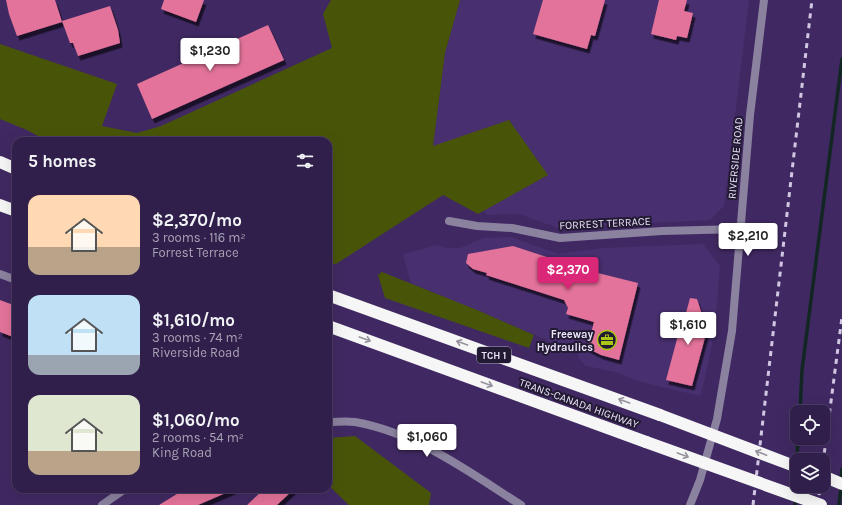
<!DOCTYPE html>
<meta charset="utf-8">
<style>
:root{--surface:#301f4a;--page:#3c2c54;--text:#f1f3f6;--muted:#a8a2b5;--line:#4b3d62;--accent:#db2777}
body{margin:0;font-family:Karla,sans-serif;background:var(--page);color:var(--text);height:100vh;display:flex;flex-direction:column;font-size:15px;white-space:nowrap}
*{box-sizing:border-box;margin:0}
p{font-size:13px;color:var(--muted)}
.icon{flex:none;width:22px;height:22px;fill:none;stroke:currentColor;stroke-width:2;stroke-linecap:round;stroke-linejoin:round}
.map{position:relative;flex:1;overflow:hidden}
.side{position:absolute;left:12px;top:137px;width:320px;height:356px;display:flex;flex-direction:column;background:var(--surface);border-radius:12px;box-shadow:0 4px 16px #0002,0 0 0 1px var(--line)}
.side>*{flex:none}
.tools{position:absolute;left:790px;top:405px;display:grid;gap:8px}
.tools a{display:grid;place-items:center;width:40px;height:40px;border-radius:8px;background:var(--surface);box-shadow:0 4px 16px #0002,0 0 0 1px var(--line);font-size:20px}
.price{position:absolute;translate:-50% -34px;padding:0 9px;border-radius:4px;background:#fff;color:#222;font-size:13px;line-height:26px;filter:drop-shadow(0 1px 2px #0008)}
.price::after{content:'';position:absolute;left:50%;top:24px;width:12px;height:9px;margin-left:-6px;background:inherit;clip-path:polygon(0 0,100% 0,50% 100%)}
.price.current{background:var(--accent);color:#fff}
ul{padding:0;list-style:none}
li{display:flex;align-items:center;gap:12px;height:100px;padding:0 16px}
li span{display:grid;place-items:center;flex:none;width:112px;height:80px;border-radius:12px;color:#555}
li>.icon{margin-inline-start:auto}
span .icon{width:48px;height:48px;fill:#fffc;stroke-width:1}
li b{font-size:17px}
h2{display:flex;justify-content:space-between;align-items:center;height:48px;padding:0 16px;font-size:17px}
.map>svg:first-child{display:block}
.built{fill:#482f6f}
.green{fill:#485509}
.lines{fill:none;stroke-linecap:round;stroke-linejoin:round}
.stream{stroke:#122723;stroke-width:3.5}
.building{fill:#e3739a;filter:url(#shadow)}
.minor{stroke:#8b829f;stroke-width:8}
.tertiary{stroke:#8b829f;stroke-width:8}
.motorway{stroke:#f6f6f6;stroke-width:12}
.rail{stroke:#d1c7e2;stroke-width:3;stroke-dasharray:5 5;stroke-linecap:butt}
.motorway-bridge{stroke:#f6f6f6;stroke-width:12}
.oneway{stroke:#97939e}
.labels{text-anchor:middle;stroke-width:4;stroke-linejoin:round;paint-order:stroke}
.shield{fill:#221933;stroke:#afa7be;stroke-width:1}
.shield-label{font-size:10px;font-weight:bold;fill:#ebe4f9}
.street-label{font-size:11px;fill:#ebe4f9;stroke:#221933}
.poi-label{font-size:11px;font-weight:bold;fill:#ebe4f9;stroke:#221933;text-anchor:end}
</style>
<div class="map">
<svg width="842" height="505" viewBox="0 0 842 505">
<defs>
<filter id="shadow"><feDropShadow dx="2.5" dy="4.5" stdDeviation="0" flood-color="#0009"/></filter>
</defs>
<rect width="100%" height="100%" fill="#402962"/>
<path class="built" d="M 460,0 L 749,0 L 724,206 L 710,220 L 558,228 L 519,214 L 487,215 L 433,146 L 445,53 Z
M 511,237 L 558,254 L 602,248 L 703,244 L 720,266 L 715,330 L 705,378 L 700,396 L 637,381 L 616,372 L 586,366 L 578,358 L 579,352 L 571,350 L 411,283 L 403,254 L 437,245 L 447,248 L 460,248 L 484,238 Z"/>
<path class="green" d="M 331,0 L 460,0 L 445,53 L 433,146 L 509,120 L 548,175 L 478,214 L 443,195 L 336,264 L 328,263 L 328,141 L 47,141 L 27,130 L 0,119 L 0,44 L 117,84 L 102,126 L 137,133 L 161,126 L 332,48 L 323,14 Z
M 382,272 L 477,310 L 534,335 L 529,348 L 385,298 L 378,275 Z
M 355,436 L 431,493 L 429,505 L 349,505 L 328,485 L 328,438 Z"/>
<g class="lines">
<path class="stream" d="M 800,412 L 802,370 L 842,59
M 797,460 L 798,438
M 841,480 L 842,469
M 795,505 L 797,470
M 839,505 L 841,486"/>
</g>
<path class="building" d="M 6,0 L 55,0 L 62,22 L 17,36 L 9,14 Z
M 164,0 L 204,0 L 196,22 L 161,9 Z
M 543,0 L 605,0 L 595,36 L 591,35 L 587,49 L 533,34 Z
M 659,0 L 687,0 L 684,11 L 693,13 L 687,38 L 677,36 L 676,40 L 651,34 Z
M 110,6 L 118,30 L 120,43 L 78,56 L 73,43 L 70,43 L 62,21 Z
M 268,25 L 284,60 L 152,119 L 137,84 Z
M 513,246 L 590,271 L 638,283 L 619,360 L 601,355 L 587,348 L 594,322 L 566,314 L 568,308 L 564,300 L 486,275 L 487,273 L 473,269 L 466,263 L 468,254 Z
M 690,298 L 697,299 L 707,330 L 692,386 L 666,380 L 684,313 L 686,313 Z
M 0,300 L 16,306 L 16,338 L 0,332 Z
M 185,489 L 235,489 L 198,505 L 159,505 Z
M 264,489 L 294,489 L 277,505 L 247,505 Z"/>
<g class="lines">
<path class="minor" d="M 449,221 L 477,226 L 512,228 L 560,238 L 662,231 L 740,229
M 0,274 L 16,280"/>
<path class="tertiary" d="M 328,422 C 337,422 347,421 355,422 C 417,433 469,472 521,505
M 102,505 L 125,489
M 690,505 L 700,480 L 717,419 L 732,331 L 750,115 L 764,0"/>
<path class="motorway" d="M 0,162 L 16,169
M 0,205 L 16,211
M 328,295 L 660,415
M 328,326 L 646,442
M 823,476 L 842,484"/>
<path class="rail" d="M 823,463 L 842,317
M 753,505 L 812,0
M 818,505 L 820,486"/>
<path class="motorway-bridge" d="M 660,415 L 797,467
M 646,442 L 821,505"/>
</g>
<defs><path id="oneway-shaft" d="M-6 0H5M1.5-3L5.5 0L1.5 3" fill="none" stroke-width="1.6" stroke-linecap="round" stroke-linejoin="round"/></defs>
<g class="oneway">
<use href="#oneway-shaft" transform="translate(365 339) rotate(20)"/>
<use href="#oneway-shaft" transform="translate(462 343) rotate(-160)"/>
<use href="#oneway-shaft" transform="translate(487 384) rotate(20)"/>
<use href="#oneway-shaft" transform="translate(624 401) rotate(-160)"/>
<use href="#oneway-shaft" transform="translate(761 453) rotate(-159)"/>
<use href="#oneway-shaft" transform="translate(683 455) rotate(20)"/>
</g>
<defs>
<g id="office-ring" transform="scale(1)"><circle r="9.5" fill="#221933" stroke="#abc716" stroke-width="1.5"/><path d="M-6-3h4V-5.5h4V-3h4V5H-6ZM-1-4.5V-3h2v-1.5ZM-6 0V1H6V0Z" fill="#abc716"/></g>
</defs>
<g fill-rule="evenodd">
<use href="#office-ring" x="607" y="340"/>
</g>
<g class="labels">
<rect class="shield" x="477" y="347" width="34" height="16" rx="3"/>
<g class="shield-label">
<text x="494" y="359">TCH 1</text>
</g>
<g class="street-label">
<text transform="translate(735 158) rotate(-85)" y="4">RIVERSIDE ROAD</text>
<text transform="translate(605 223) rotate(-3)" y="4">FORREST TERRACE</text>
<text transform="translate(579 403) rotate(20)" y="4">TRANS-CANADA HIGHWAY</text>
</g>
<g class="poi-label">
<text x="593" y="338">Freeway<tspan x="593" dy="13">Hydraulics</tspan></text>
</g>
</g>
</svg>
<div class="tools">
<a><svg class="icon" aria-label="locate" viewBox="0 0 24 24"><circle cx="12" cy="12" r="6"/><path d="M12 2v4M12 18v4M2 12h4M18 12h4"/></svg></a>
<a><svg class="icon" aria-label="layers" viewBox="0 0 24 24"><path d="M12 4l9 5-9 5-9-5zM3 14l9 5 9-5"/></svg></a>
</div>
<b class="price" style="left:210px;top:72px">$1,230</b>
<b class="price" style="left:748px;top:257px">$2,210</b>
<b class="price current" style="left:568px;top:291px">$2,370</b>
<b class="price" style="left:688px;top:346px">$1,610</b>
<b class="price" style="left:427px;top:458px">$1,060</b>
<section class="side">
<h2>5 homes<svg class="icon" aria-label="filters" viewBox="0 0 24 24"><path d="M4 7h16M4 17h16"/><circle cx="9" cy="7" r="2"/><circle cx="15" cy="17" r="2"/></svg></h2>
<ul>
<li><span style="background:linear-gradient(#ffd9b3 65%,#b9a48a 0)"><svg class="icon" aria-label="home" viewBox="0 0 24 24"><path d="M3 11l9-7 9 7M6 9v11h12V9"/></svg></span><div><b>$2,370/mo</b><p>3 rooms · 116 m²</p><p>Forrest Terrace</p></div></li>
<li><span style="background:linear-gradient(#bfe0f5 75%,#9aa5b1 0)"><svg class="icon" aria-label="home" viewBox="0 0 24 24"><path d="M3 11l9-7 9 7M6 9v11h12V9"/></svg></span><div><b>$1,610/mo</b><p>3 rooms · 74 m²</p><p>Riverside Road</p></div></li>
<li><span style="background:linear-gradient(#dfe7d0 70%,#b9a48a 0)"><svg class="icon" aria-label="home" viewBox="0 0 24 24"><path d="M3 11l9-7 9 7M6 9v11h12V9"/></svg></span><div><b>$1,060/mo</b><p>2 rooms · 54 m²</p><p>King Road</p></div></li>
</ul>
</section>
</div>
